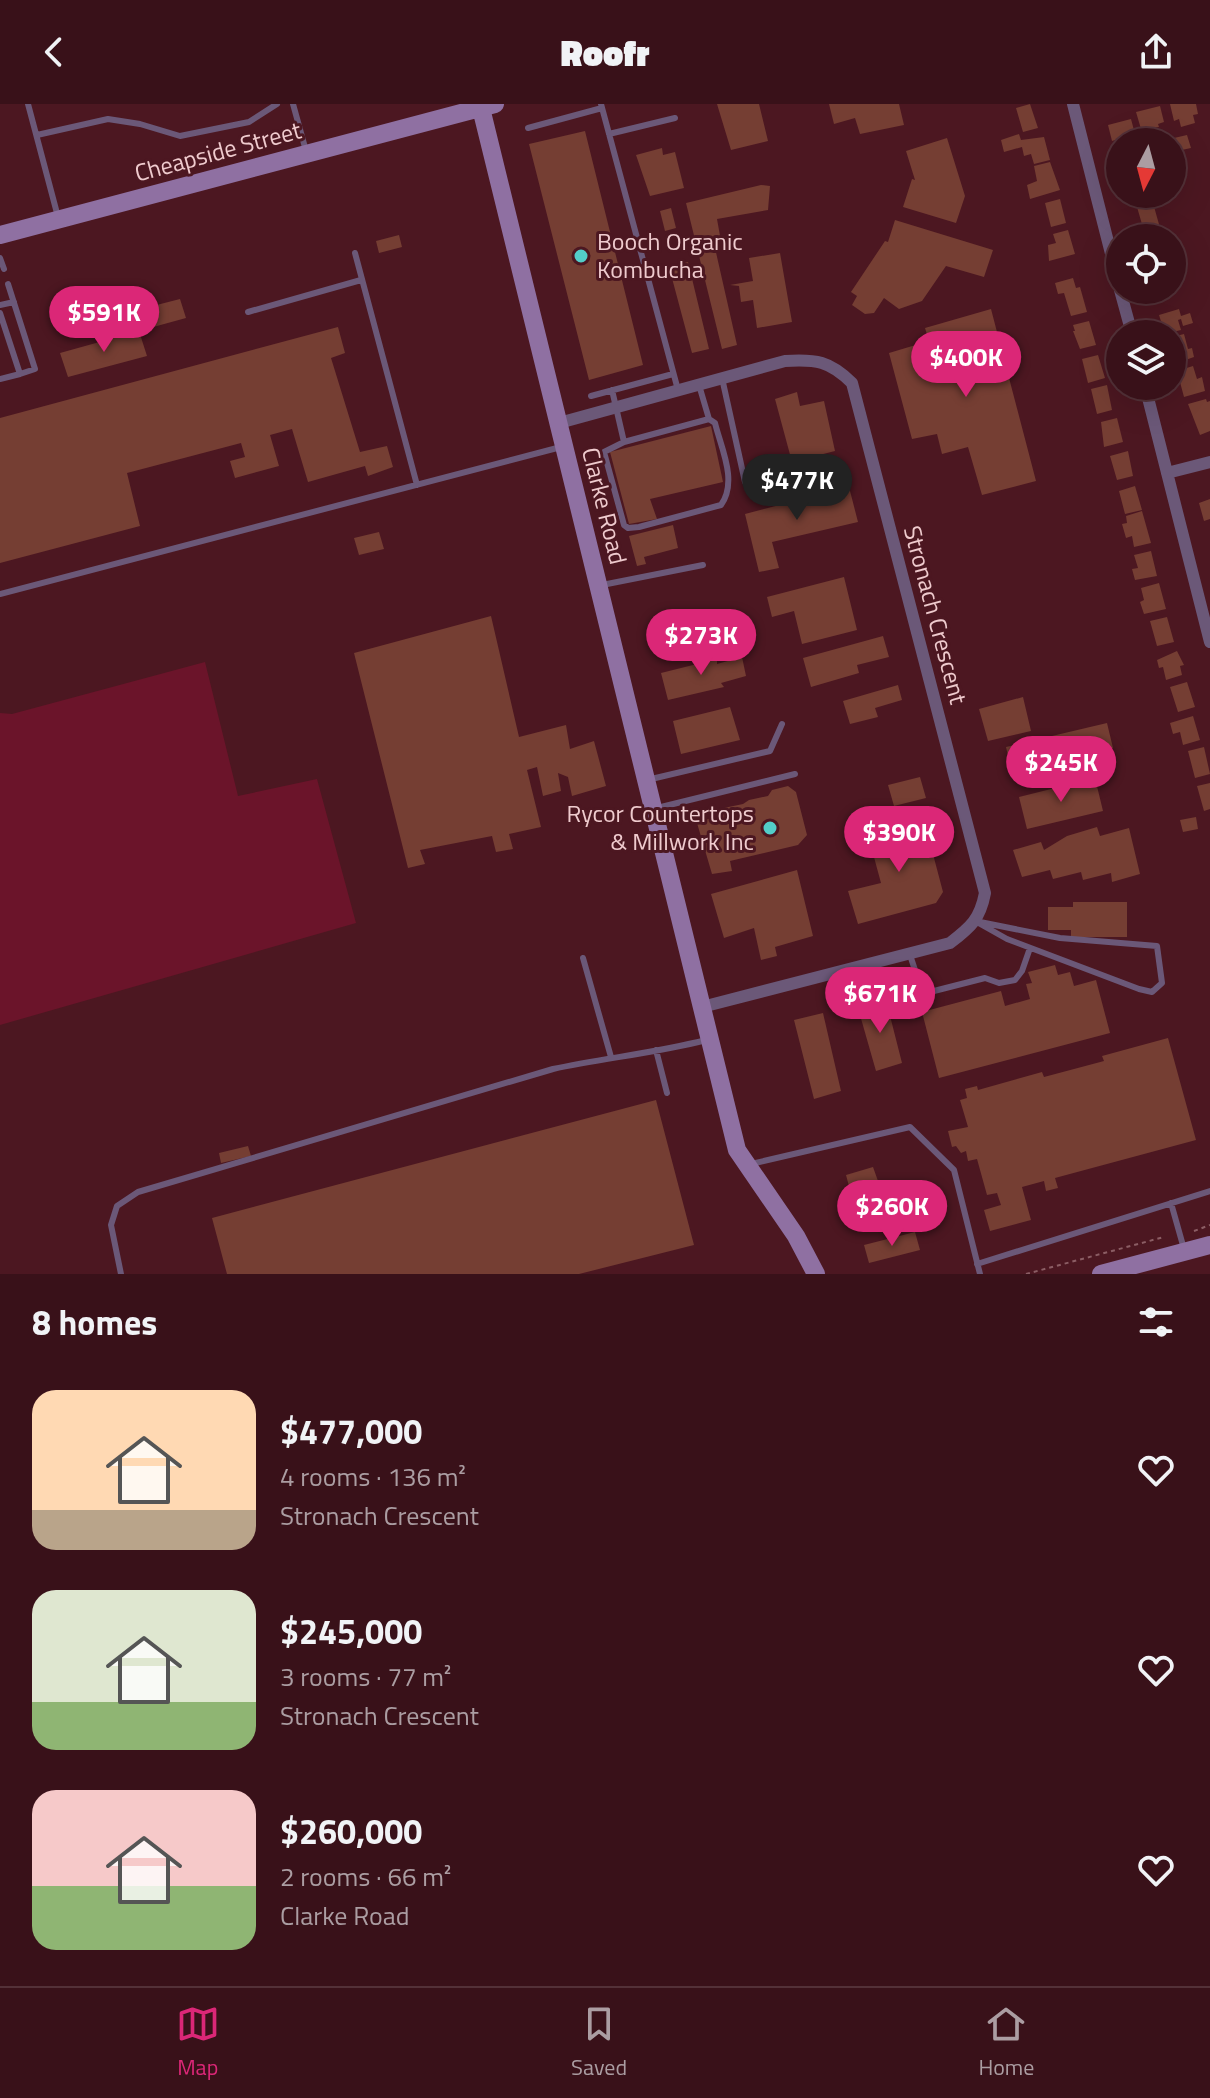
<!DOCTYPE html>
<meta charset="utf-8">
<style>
:root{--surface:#391119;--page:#441f26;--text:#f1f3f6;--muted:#ab9da2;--line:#533138;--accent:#db2777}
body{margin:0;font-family:"Titillium Web",sans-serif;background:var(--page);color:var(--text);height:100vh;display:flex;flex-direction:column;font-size:30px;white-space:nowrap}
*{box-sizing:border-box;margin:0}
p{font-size:26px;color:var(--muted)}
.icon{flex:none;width:44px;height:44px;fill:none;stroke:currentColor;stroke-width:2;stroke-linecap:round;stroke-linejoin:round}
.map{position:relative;height:1170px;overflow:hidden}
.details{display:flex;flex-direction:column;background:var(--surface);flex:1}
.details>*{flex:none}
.needle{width:52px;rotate:186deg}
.controls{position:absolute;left:1106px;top:24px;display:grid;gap:16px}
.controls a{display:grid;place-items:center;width:80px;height:80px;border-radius:50%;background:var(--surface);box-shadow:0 8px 32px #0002,0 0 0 2px var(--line);font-size:40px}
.price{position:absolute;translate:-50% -68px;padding:0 18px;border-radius:28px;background:var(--accent);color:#fff;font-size:26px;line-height:52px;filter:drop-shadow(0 2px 4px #0008)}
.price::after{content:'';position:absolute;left:50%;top:48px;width:24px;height:18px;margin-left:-12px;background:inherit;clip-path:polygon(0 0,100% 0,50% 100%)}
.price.current{background:#222;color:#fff}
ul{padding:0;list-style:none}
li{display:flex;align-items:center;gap:24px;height:200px;padding:0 32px}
li span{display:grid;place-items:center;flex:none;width:224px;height:160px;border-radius:24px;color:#555}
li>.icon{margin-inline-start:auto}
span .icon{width:96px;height:96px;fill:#fffc;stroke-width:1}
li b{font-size:34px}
h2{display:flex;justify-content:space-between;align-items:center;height:96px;padding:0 32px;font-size:34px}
header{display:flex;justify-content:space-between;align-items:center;height:104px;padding:0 32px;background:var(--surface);font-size:36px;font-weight:800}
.tab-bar{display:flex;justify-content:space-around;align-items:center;height:112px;border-top:2px solid var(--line);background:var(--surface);font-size:22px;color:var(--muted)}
.tab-bar a{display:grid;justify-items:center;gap:4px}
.tab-bar .current{color:var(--accent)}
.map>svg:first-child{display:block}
.green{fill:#6b142a}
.building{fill:#753e33}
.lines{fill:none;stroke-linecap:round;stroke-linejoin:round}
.path{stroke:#8b5d64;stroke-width:2;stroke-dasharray:4 4;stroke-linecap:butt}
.lane{stroke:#6b5878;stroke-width:6}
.street{stroke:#6b5878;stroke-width:12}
.secondary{stroke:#8f70a2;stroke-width:18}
.poi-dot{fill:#53cdc9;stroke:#4c1721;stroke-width:3}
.labels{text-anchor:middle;stroke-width:6;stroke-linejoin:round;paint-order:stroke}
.street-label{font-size:24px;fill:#efcbce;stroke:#4c1721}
.poi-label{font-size:24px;fill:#efcbce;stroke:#4c1721;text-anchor:start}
</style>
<header><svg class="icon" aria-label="back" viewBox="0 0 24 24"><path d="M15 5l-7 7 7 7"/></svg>Roofr<svg class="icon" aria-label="share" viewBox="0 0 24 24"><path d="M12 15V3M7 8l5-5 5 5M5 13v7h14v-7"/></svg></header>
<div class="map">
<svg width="1210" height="1170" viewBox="0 0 1210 1170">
<rect width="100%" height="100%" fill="#4c1721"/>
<path class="green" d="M 205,558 L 238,692 L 317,675 L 356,819 L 0,921 L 0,609 L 12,610 Z"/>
<path class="building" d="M 717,0 L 759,0 L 768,37 L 731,46 Z
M 829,0 L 899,0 L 904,21 L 860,30 L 855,14 L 834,20 Z
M 1030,0 L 1038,24 L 1023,28 L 1016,4 Z
M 1170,0 L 1196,0 L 1198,10 L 1193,11 L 1195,19 L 1181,23 L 1179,15 L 1174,17 Z
M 1160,2 L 1164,18 L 1158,20 L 1159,23 L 1141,25 L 1136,8 Z
M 1131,15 L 1135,30 L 1112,37 L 1108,21 Z
M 585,27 L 643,261 L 589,276 L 529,40 Z
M 1019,30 L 1021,36 L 1044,33 L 1050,56 L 1034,60 L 1031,50 L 1024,52 L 1022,43 L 1004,48 L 1001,36 Z
M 1187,31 L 1191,44 L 1177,47 L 1174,34 Z
M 947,34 L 965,92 L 956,119 L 903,103 L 912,75 L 915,76 L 906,47 Z
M 662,44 L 663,51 L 675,48 L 684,84 L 650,92 L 636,51 Z
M 1050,58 L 1060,86 L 1030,95 L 1027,81 L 1037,77 L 1034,62 Z
M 761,81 L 770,82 L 768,106 L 717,115 L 722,143 L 715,144 L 737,241 L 722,245 L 686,99 Z
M 1060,95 L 1066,119 L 1051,123 L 1045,99 Z
M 1153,99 L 1162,131 L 1146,134 L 1137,103 Z
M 671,104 L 676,124 L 665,127 L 660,107 Z
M 895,116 L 993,146 L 984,173 L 946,162 L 922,197 L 899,205 L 884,194 L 874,209 L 865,210 L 852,201 L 857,192 L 851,188 L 885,137 L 888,138 Z
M 1068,126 L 1075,150 L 1049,157 L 1048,141 L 1056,139 L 1053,130 Z
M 399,131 L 402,143 L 379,149 L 376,137 Z
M 780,149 L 792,218 L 757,224 L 753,196 L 741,198 L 739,182 L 730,181 L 753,177 L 749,154 Z
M 688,158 L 709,245 L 692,249 L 669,163 Z
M 1073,174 L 1076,184 L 1080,183 L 1087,208 L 1071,212 L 1064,189 L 1058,190 L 1055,179 Z
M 180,195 L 186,214 L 146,225 L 141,205 Z
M 991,205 L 1036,377 L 982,391 L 968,343 L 942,350 L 937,330 L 912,335 L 889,249 L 929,237 L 925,224 Z
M 1179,205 L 1181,212 L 1190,209 L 1193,219 L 1183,222 L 1181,215 L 1178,216 L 1181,226 L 1165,230 L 1159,211 Z
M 1089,217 L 1096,241 L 1080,245 L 1073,227 L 1075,227 L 1073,221 Z
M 338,223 L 345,249 L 331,254 L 360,348 L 387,342 L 393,363 L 368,372 L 365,362 L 308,378 L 292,325 L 270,331 L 279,362 L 235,374 L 230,357 L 245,353 L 241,339 L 127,369 L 140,422 L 0,459 L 0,314 Z
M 139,227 L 147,252 L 68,273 L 60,249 Z
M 1184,230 L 1188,245 L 1192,244 L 1194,253 L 1174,260 L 1172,233 Z
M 1098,251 L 1105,274 L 1088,279 L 1082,255 Z
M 1193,262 L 1197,275 L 1202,273 L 1205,287 L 1184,293 L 1177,267 Z
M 1107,281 L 1112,306 L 1097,310 L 1091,285 Z
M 797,288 L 800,302 L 824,297 L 835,347 L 792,358 L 775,295 Z
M 1206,295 L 1207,298 L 1210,297 L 1210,327 L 1200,331 L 1188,300 Z
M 1117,314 L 1123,338 L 1104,343 L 1101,318 Z
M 711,322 L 723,378 L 650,395 L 657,415 L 629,420 L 610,348 Z
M 1128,347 L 1133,372 L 1117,376 L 1110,352 Z
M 1135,382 L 1142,406 L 1125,410 L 1119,387 Z
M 849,383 L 858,418 L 772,438 L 779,464 L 759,468 L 745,410 Z
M 1210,395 L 1210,415 L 1204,417 L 1199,399 Z
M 1142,407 L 1151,439 L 1134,443 L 1132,432 L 1126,434 L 1122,420 L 1127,419 L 1126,412 Z
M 673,421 L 678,444 L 644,453 L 646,460 L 637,462 L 629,432 Z
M 379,428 L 384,445 L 359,451 L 354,434 Z
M 1151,447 L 1157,472 L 1135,476 L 1132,465 L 1138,464 L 1134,451 Z
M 844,473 L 857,526 L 802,540 L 794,507 L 772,513 L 767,493 Z
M 1159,479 L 1166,505 L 1144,510 L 1140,498 L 1144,496 L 1141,484 Z
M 491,512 L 519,633 L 566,621 L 570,645 L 594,637 L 606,682 L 572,692 L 568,673 L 558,669 L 561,687 L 543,692 L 537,663 L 527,666 L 541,723 L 509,730 L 513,745 L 496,748 L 492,732 L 420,746 L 425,760 L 408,764 L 354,549 Z
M 1167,513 L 1174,538 L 1157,542 L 1150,517 Z
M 883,532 L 889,553 L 857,561 L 859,569 L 811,583 L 803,554 Z
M 1177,547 L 1184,561 L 1180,562 L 1182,571 L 1166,576 L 1163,563 L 1159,564 L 1157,556 Z
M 742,553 L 746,572 L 721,579 L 724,583 L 668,596 L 661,569 L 717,555 L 717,560 Z
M 1187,578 L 1195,603 L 1178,608 L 1170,583 Z
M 898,581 L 902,596 L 875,604 L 878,613 L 850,620 L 843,597 Z
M 1023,593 L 1031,627 L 988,637 L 979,605 Z
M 730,603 L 740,636 L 681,650 L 673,617 Z
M 1193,612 L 1200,636 L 1183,641 L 1180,628 L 1173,630 L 1170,619 Z
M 1107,619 L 1113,644 L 1093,649 L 1096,659 L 1024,676 L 1022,663 L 1011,665 L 1006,643 Z
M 1204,643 L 1210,670 L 1195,674 L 1188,647 Z
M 920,673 L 926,694 L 894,702 L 888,681 Z
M 1095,674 L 1103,707 L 1027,725 L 1019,693 Z
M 1210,679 L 1210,705 L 1204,707 L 1197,682 Z
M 788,682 L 796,688 L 807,731 L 798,741 L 730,757 L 732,767 L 712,770 L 697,719 L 711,714 L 714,706 L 743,700 L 749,696 L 768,692 L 772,686 Z
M 1196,713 L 1198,725 L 1183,728 L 1180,716 Z
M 924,716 L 943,788 L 936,799 L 858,820 L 848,787 L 881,779 L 868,731 Z
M 1097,723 L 1100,732 L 1129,724 L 1140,770 L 1112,778 L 1111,769 L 1083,776 L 1081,768 L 1053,775 L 1050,766 L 1022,773 L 1013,746 L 1041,738 L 1044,746 L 1067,732 Z
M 797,766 L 813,832 L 775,843 L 777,852 L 761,856 L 754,824 L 724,834 L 711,790 Z
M 1073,798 L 1127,798 L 1127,833 L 1071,833 L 1071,826 L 1048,826 L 1048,803 L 1073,803 Z
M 1055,861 L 1058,871 L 1070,868 L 1074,882 L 1096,876 L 1110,929 L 939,974 L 922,908 L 1001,887 L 1005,902 L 1030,895 L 1026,880 L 1032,879 L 1028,868 Z
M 886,896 L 902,959 L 876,967 L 858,904 Z
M 823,909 L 841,987 L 814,995 L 794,916 Z
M 1168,934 L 1196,1036 L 1055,1074 L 1058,1084 L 1046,1087 L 1044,1077 L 1022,1083 L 1031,1116 L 990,1127 L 984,1106 L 1001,1101 L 997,1089 L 987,1091 L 977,1055 L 968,1057 L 966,1047 L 961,1049 L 956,1042 L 952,1043 L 948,1027 L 968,1023 L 960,996 L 967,994 L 965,985 L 977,982 L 978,986 L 1042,968 L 1044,973 L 1104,957 L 1102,952 Z
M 656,996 L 694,1141 L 579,1170 L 227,1170 L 212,1114 Z
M 248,1042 L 251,1052 L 221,1059 L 219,1049 Z
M 873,1063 L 878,1077 L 850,1086 L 846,1071 Z
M 894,1084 L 899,1099 L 871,1108 L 866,1092 Z
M 915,1128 L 920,1146 L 869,1159 L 864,1141 Z"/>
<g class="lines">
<path class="path" d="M 1194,1127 L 1210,1121
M 1026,1170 L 1164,1133"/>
<path class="lane" d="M 28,0 L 58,113
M 293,0 L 306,47
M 601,0 L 678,286
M 528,24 L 602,4
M 609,30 L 675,14
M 37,31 L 108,15 L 140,20 L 180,32 L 249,18 L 277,0
M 355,149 L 417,381
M 0,154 L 4,165
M 0,201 L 14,198
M 248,208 L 361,176
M 0,209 L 20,270 L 35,265 L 8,180
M 722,274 L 745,378 L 785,368
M 0,275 L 20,270
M 612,286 L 624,338 L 709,315 L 699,281
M 591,292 L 673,270
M 624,338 L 604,348 L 624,421 L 628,424 L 639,423 L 721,401 C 738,377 721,344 715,319 L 709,315
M 602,481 L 703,461
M 0,490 L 561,343
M 647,676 L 770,647 L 782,620
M 657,704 L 795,670
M 975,817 L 1060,834 L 1157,842 L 1162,879 L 1152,888 L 1139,885 L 1007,835 Z
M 910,851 L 921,884 L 930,888 L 985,874 L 999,879 L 1015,876 L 1022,867 L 1030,844
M 583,854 L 611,953
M 656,946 L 667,989
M 751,1060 L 910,1023 L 954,1066 L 980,1170
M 1171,1099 L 1184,1145
M 977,1160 L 1210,1087
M 121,1170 L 111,1121 L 117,1102 L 138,1088 L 553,965 C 604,954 656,949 706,936"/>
<path class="street" d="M 1073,0 L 1120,185
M 1120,186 L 1132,230
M 1145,282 L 1210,538
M 559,319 L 785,257 C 816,255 830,257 852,279 L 985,789 C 980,815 971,823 950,839 L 702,903
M 1167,369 L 1210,358"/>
<path class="secondary" d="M 480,0 L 737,1046 L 796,1132 L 816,1170
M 0,131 L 495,0
M 1101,1170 L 1210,1141"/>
</g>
<g class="poi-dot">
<circle cx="581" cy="152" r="8"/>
<circle cx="770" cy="724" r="8"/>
</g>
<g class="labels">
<g class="street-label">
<text transform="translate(218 48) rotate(-15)" y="8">Cheapside Street</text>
<text transform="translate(604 402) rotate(76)" y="8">Clarke Road</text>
<text transform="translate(935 511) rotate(75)" y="8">Stronach Crescent</text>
</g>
<g class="poi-label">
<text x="597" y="146">Booch Organic<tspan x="597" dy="28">Kombucha</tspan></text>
<text x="754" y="718" text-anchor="end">Rycor Countertops<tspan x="754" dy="28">&amp; Millwork Inc</tspan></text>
</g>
</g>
</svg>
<div class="controls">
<a><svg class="needle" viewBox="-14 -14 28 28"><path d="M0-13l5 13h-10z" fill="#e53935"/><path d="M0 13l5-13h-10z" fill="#ab9da2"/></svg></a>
<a><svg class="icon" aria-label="locate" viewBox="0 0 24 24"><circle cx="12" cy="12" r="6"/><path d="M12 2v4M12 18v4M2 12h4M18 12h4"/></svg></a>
<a><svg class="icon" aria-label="layers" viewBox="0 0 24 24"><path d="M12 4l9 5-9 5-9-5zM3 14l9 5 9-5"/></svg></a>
</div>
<b class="price" style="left:104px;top:250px">$591K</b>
<b class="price" style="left:966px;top:295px">$400K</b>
<b class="price current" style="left:797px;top:418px">$477K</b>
<b class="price" style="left:701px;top:573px">$273K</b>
<b class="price" style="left:1061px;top:700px">$245K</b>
<b class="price" style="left:899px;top:770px">$390K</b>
<b class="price" style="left:880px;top:931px">$671K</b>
<b class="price" style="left:892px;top:1144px">$260K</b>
</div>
<section class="details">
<h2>8 homes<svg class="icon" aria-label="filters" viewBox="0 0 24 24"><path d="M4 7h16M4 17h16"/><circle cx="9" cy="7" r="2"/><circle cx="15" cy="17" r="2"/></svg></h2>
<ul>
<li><span style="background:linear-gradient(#ffd9b3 75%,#b9a48a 0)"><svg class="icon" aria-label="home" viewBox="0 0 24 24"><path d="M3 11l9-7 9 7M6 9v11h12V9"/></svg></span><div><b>$477,000</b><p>4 rooms · 136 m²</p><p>Stronach Crescent</p></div><svg class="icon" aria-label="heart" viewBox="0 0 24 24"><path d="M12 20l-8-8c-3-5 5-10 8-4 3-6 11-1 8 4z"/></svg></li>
<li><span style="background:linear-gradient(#dfe7d0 70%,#8fb573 0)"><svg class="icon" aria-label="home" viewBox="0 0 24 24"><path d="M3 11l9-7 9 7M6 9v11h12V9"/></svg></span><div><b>$245,000</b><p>3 rooms · 77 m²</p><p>Stronach Crescent</p></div><svg class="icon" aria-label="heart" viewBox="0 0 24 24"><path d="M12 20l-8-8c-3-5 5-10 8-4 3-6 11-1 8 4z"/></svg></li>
<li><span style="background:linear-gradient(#f6c9c9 60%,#8fb573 0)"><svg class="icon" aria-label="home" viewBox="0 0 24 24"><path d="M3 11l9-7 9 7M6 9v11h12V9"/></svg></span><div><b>$260,000</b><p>2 rooms · 66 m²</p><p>Clarke Road</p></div><svg class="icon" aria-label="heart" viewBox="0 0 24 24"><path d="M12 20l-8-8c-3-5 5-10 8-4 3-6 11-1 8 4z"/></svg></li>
</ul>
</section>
<nav class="tab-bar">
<a class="current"><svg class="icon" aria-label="map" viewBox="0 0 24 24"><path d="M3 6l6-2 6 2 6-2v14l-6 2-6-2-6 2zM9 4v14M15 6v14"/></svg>Map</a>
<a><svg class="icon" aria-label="saved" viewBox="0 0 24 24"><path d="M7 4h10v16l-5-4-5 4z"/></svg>Saved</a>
<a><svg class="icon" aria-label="home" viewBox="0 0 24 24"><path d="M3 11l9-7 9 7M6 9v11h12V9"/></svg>Home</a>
</nav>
